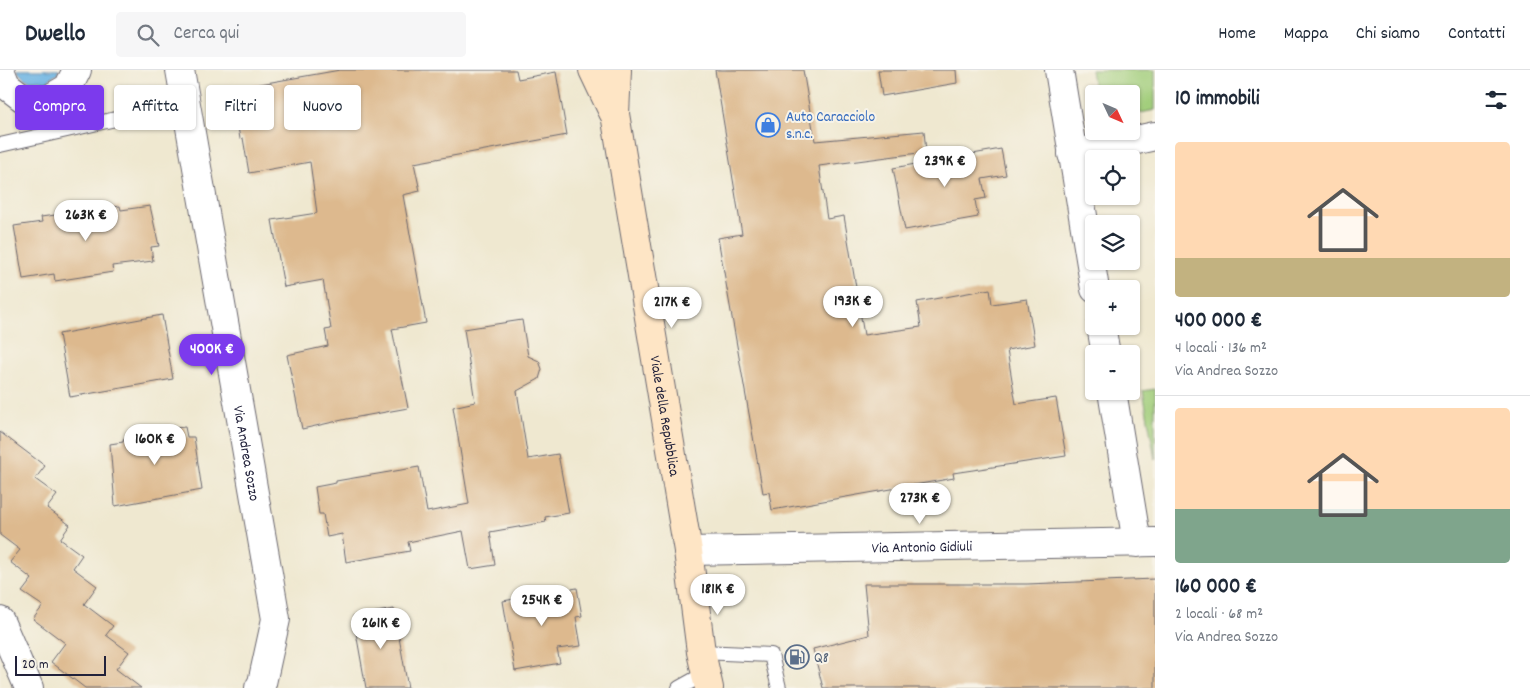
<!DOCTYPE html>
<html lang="it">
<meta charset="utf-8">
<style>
:root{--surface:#fff;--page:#f6f6f7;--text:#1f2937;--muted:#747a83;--line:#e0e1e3;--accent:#7c3aed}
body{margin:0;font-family:Dekko,sans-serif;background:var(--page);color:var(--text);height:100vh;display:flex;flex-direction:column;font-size:19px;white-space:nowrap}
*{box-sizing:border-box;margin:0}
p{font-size:16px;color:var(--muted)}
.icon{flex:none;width:28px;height:28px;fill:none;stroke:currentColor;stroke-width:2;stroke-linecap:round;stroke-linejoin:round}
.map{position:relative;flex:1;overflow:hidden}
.details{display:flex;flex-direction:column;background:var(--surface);width:375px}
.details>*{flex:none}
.top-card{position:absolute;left:15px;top:15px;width:475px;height:45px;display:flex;gap:10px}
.needle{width:32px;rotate:134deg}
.tools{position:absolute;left:1085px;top:15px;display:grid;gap:10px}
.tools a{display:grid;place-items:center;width:55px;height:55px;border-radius:5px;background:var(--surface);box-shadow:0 1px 4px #0004;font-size:25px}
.scale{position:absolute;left:15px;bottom:12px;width:91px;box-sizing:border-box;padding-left:5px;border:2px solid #22223b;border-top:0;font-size:14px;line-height:18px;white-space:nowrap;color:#22223b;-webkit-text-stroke:4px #f7f3e8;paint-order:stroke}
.price{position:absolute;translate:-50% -42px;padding:0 11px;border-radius:18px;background:#fff;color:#222;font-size:16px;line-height:32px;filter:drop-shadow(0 1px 2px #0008)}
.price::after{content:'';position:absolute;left:50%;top:30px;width:15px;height:11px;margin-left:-8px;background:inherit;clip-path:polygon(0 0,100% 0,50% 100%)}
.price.active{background:var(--accent);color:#fff}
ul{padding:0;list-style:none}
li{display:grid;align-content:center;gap:10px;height:265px;padding:0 20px}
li+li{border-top:1px solid var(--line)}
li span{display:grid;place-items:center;height:155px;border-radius:5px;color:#555}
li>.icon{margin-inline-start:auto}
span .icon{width:90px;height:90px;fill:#fffc;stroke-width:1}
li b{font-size:21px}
h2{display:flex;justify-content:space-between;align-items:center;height:60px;padding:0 20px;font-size:21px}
.pill{padding:0 18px;border-radius:5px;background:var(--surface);box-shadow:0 1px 4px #0004;font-size:18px;line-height:45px}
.pill.active{background:var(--accent);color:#fff}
header{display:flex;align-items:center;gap:30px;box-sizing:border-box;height:70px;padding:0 25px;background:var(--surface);border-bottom:1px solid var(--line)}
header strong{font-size:24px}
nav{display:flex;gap:28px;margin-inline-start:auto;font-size:18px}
.search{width:350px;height:45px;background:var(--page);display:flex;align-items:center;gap:12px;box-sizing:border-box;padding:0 18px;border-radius:5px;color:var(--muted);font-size:19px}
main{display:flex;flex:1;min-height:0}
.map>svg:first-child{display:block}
.green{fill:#a2ce7b;stroke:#62785b}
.water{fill:#6bb4e3;stroke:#466b8f}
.building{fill:#ddb98e}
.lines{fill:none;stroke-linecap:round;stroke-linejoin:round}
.service-casing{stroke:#6a676f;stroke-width:16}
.minor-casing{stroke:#6a676f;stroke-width:30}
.secondary-casing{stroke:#6a676f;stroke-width:30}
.service{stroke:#fff;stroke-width:14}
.minor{stroke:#fff;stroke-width:28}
.secondary{stroke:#fee5c5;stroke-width:28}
.labels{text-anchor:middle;stroke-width:4;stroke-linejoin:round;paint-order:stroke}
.shop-label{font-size:15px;fill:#366cbe;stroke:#f7f3e8;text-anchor:start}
.street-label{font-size:15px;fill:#22223b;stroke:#f7f3e8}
.service-label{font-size:15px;fill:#4e5e75;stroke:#f7f3e8;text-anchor:start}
</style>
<header>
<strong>Dwello</strong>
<div class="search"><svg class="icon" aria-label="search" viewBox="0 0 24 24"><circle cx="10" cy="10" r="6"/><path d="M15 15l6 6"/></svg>Cerca qui</div>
<nav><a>Home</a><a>Mappa</a><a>Chi siamo</a><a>Contatti</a></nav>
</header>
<main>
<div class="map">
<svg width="1155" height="618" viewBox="0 0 1155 618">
<rect width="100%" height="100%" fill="#f7f3e8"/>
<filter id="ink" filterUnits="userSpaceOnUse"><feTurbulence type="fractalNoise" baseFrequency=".02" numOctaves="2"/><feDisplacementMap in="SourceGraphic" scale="10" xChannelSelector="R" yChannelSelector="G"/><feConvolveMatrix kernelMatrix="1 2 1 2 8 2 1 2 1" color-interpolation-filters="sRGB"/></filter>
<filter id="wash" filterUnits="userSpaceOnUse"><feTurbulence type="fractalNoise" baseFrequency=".0096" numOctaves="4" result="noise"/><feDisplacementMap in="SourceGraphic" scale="20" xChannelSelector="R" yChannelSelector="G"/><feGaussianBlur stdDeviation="1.12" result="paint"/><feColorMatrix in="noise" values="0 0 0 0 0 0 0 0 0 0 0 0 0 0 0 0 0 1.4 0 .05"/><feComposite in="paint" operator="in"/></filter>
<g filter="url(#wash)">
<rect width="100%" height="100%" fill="#efe8d0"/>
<path class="green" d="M 1091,0 L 1155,0 L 1155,40 L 1131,45 L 1131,24 L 1095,24 Z
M 1155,319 L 1155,389 L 1143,321 Z"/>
<path class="water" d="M 17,0 L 59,0 L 57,5 L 52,6 L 48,13 L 46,14 L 40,10 C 37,10 35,11 33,11 C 26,11 20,5 17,0 Z"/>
<g id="blocks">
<path class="building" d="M 340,0 L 516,0 L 518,9 L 556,2 L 567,65 L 414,93 L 420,121 L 403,125 L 426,253 L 392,259 L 408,338 L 347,349 L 302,359 L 287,285 L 328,276 L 325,260 L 331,259 L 323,210 L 284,217 L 272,150 L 317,143 L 310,92 L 249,103 L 243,68 L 240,69 L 232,19 Z
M 715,0 L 803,0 L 815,71 L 924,61 L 926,82 L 819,96 L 827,149 L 844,146 L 864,265 L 921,257 L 917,232 L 990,219 L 992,234 L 1027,229 L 1035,275 L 1007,280 L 1016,334 L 1056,328 L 1066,386 L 953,403 L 954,408 L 772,440 L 769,422 L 763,423 L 718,168 L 742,164 Z
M 878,0 L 956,0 L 957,13 L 882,26 Z
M 1001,79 L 1006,105 L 982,109 L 986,128 L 975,130 L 978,147 L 905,160 L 893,98 Z
M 120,136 L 121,140 L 150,136 L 159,176 L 151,177 L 153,191 L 112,196 L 113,202 L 55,211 L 54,204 L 23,209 L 14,156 L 42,152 L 41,147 Z
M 162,245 L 173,309 L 70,327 L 59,264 Z
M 522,250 L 528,286 L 539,291 L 542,299 L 539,309 L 517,321 L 528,389 L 558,384 L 569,443 L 545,447 L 546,452 L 490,462 L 495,495 L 470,499 L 463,461 L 408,472 L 410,481 L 346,492 L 342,464 L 327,467 L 323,444 L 319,444 L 315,417 L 336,413 L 336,411 L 419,397 L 427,442 L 469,434 L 453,337 L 475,332 L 464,259 Z
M 185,357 L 187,367 L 194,367 L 202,420 L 115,436 L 110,374 L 123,372 L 124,368 L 155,361 L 155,360 Z
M 0,362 L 45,396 L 35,409 L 57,425 L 47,438 L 70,455 L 60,469 L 82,485 L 73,498 L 97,516 L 84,534 L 113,556 L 106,565 L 129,582 L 116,599 L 141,618 L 85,618 L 51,592 L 65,573 L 33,549 L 43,536 L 22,522 L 32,509 L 10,492 L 20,480 L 0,465 Z
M 1155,509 L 1155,618 L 823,618 L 813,579 L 869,565 L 864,514 L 1027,514 Z
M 577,518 L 582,546 L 576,547 L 581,576 L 557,579 L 560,593 L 515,601 L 503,531 Z
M 394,539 L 408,618 L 366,618 L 353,546 Z"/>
</g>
</g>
<g filter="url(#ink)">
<use href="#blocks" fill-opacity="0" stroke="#6a676f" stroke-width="1"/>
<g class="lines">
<g class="service-casing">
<path id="service" d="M 68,18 L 74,58
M 0,75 L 138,44
M 701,582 L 771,585 L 779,618
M 679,618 L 706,603"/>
</g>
<g class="minor-casing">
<g id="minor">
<path d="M 0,0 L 6,15 L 23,28 L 47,30 L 68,18 L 77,0"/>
<path id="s1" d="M 180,0 L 276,549 L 262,613 L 259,618"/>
<path d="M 1059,0 L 1095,219"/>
<path d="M 1072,84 L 1155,66"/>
<path d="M 1101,256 L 1106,284"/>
<path d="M 1112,321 L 1137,473"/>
<path id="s2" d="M 688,481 L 1155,472"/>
<path d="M 0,551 L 29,618"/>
</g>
</g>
<g class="secondary-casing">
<g id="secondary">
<path d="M 593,0 L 613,42"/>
<path id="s3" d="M 617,0 L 615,44 L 688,481 L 701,582 L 709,618"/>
</g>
</g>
<use href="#service" class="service"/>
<use href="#minor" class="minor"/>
<use href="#secondary" class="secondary"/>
</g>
</g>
<defs>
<g id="shop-ring" transform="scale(1.25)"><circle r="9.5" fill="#f7f3e8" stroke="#3f7fe0" stroke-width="1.5"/><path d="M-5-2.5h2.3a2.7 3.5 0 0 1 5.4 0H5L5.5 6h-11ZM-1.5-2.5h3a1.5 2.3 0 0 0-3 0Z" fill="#3f7fe0"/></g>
<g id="fuel-ring" transform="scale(1.25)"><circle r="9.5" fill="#f7f3e8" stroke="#5c6f8a" stroke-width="1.5"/><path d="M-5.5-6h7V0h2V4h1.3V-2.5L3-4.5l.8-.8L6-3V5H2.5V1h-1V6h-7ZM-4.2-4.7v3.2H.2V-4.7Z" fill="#5c6f8a"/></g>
</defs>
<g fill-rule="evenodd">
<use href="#shop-ring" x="768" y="55"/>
<use href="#fuel-ring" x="797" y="587"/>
</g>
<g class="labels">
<g class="shop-label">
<text x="786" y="51">Auto Caracciolo<tspan x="786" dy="17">s.n.c.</tspan></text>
</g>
<g class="street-label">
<text dy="5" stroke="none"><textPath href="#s3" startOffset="350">Viale della Repubblica</textPath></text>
<text dy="5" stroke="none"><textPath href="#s1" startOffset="389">Via Andrea Sozzo</textPath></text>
<text dy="5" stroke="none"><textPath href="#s2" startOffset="234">Via Antonio Gidiuli</textPath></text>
</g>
<g class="service-label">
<text x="814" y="592">Q8</text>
</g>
</g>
</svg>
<div class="tools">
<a><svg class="needle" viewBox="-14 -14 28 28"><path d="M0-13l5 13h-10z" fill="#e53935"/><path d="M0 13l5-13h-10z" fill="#747a83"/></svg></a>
<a><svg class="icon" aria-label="locate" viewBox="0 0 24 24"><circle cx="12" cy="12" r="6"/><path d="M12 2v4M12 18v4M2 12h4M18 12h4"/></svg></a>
<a><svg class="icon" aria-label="layers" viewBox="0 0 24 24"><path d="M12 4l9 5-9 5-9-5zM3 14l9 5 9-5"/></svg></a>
<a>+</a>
<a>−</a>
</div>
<div class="scale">20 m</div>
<b class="price" style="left:945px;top:118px">239K €</b>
<b class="price" style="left:86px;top:172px">263K €</b>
<b class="price" style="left:853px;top:258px">193K €</b>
<b class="price" style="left:672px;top:259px">217K €</b>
<b class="price active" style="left:212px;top:306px">400K €</b>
<b class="price" style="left:155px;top:396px">160K €</b>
<b class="price" style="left:920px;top:455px">273K €</b>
<b class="price" style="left:718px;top:546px">181K €</b>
<b class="price" style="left:542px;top:557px">254K €</b>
<b class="price" style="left:381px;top:580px">261K €</b>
<div class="top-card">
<a class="pill active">Compra</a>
<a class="pill">Affitta</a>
<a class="pill">Filtri</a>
<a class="pill">Nuovo</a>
</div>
</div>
<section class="details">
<h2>10 immobili<svg class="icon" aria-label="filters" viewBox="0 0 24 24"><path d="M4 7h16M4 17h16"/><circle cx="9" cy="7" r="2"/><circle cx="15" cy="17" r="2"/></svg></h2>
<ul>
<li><span style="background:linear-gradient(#ffd9b3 75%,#c2b280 0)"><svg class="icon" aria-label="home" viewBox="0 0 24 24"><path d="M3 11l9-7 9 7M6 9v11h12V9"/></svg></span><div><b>400 000 €</b><p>4 locali · 136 m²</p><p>Via Andrea Sozzo</p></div></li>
<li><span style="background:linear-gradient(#ffd9b3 65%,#7fa58c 0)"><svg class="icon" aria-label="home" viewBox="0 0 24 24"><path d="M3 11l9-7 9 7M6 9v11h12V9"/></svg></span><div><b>160 000 €</b><p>2 locali · 68 m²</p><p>Via Andrea Sozzo</p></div></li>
</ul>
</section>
</main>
